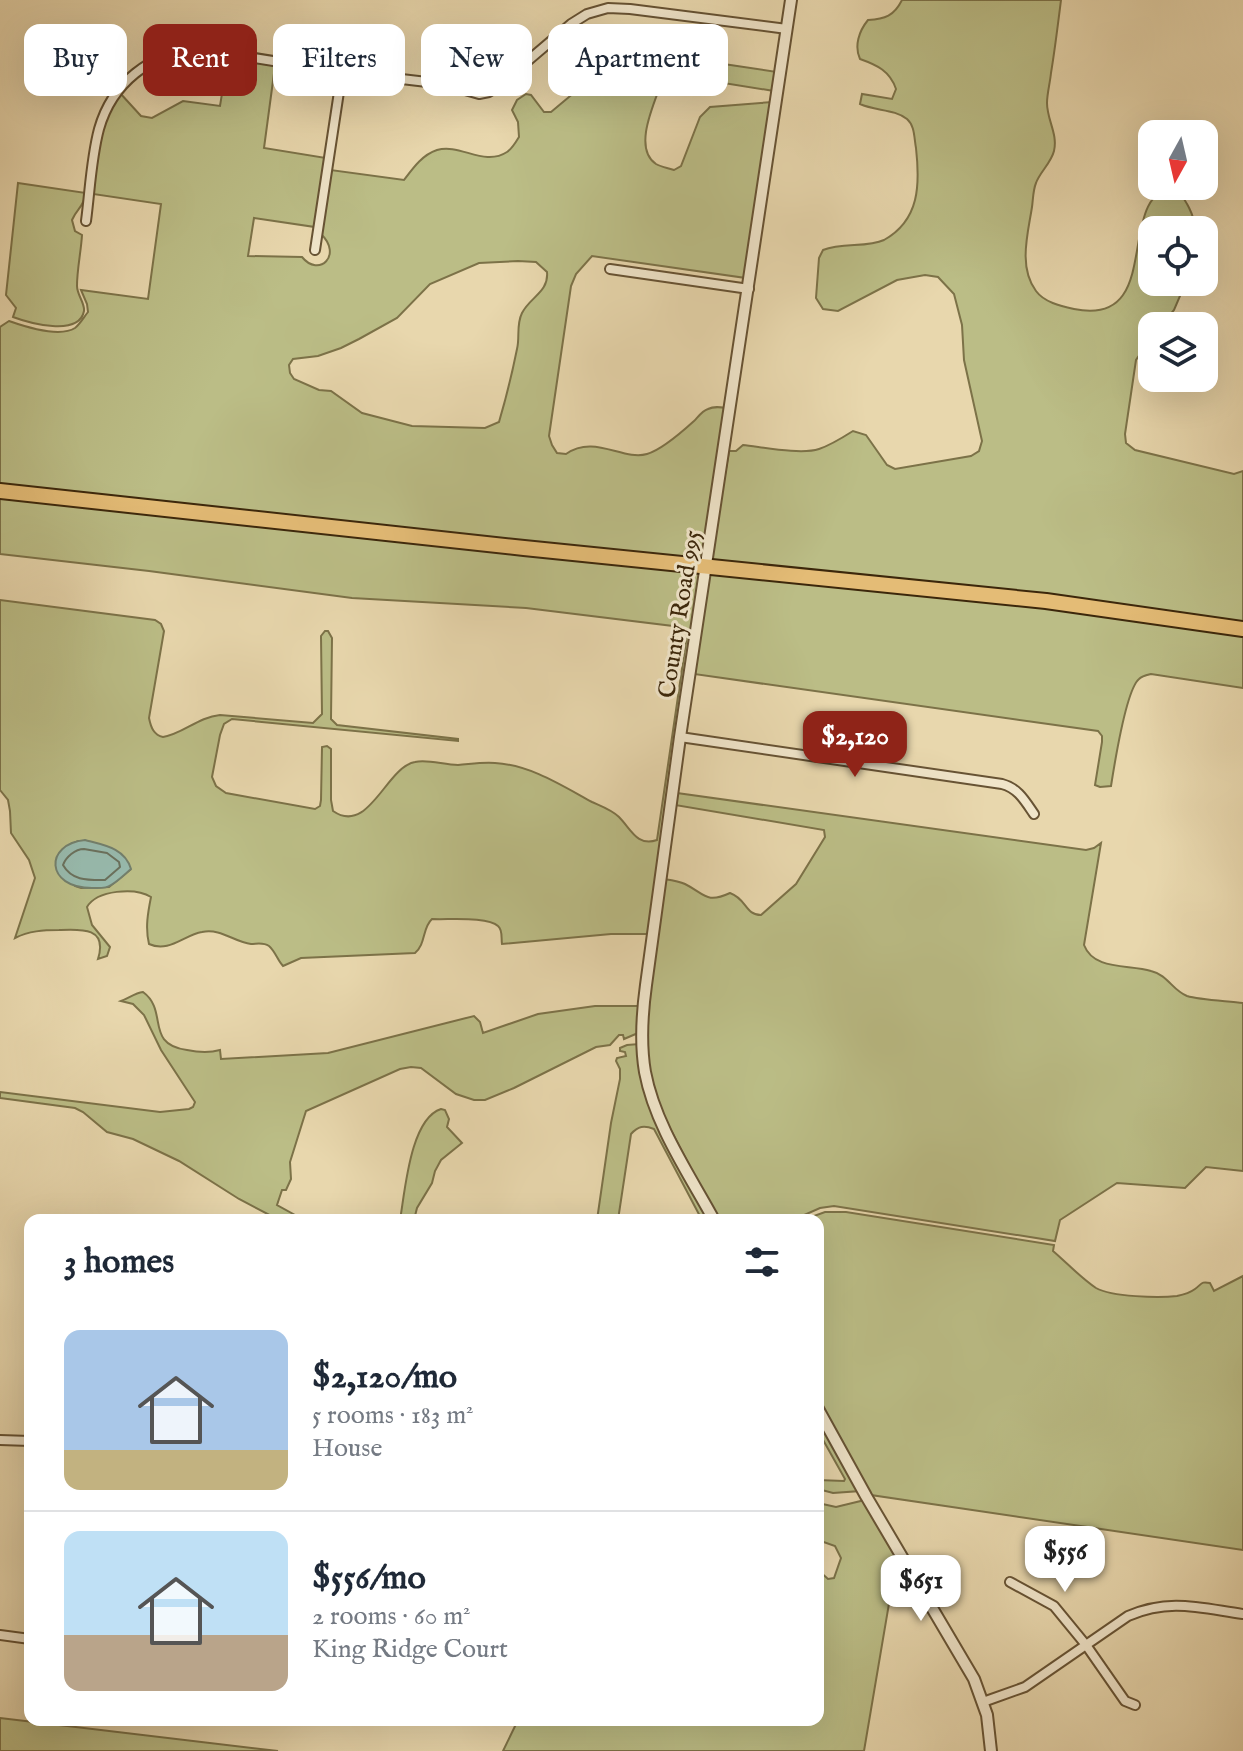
<!DOCTYPE html>
<meta charset="utf-8">
<style>
:root{--surface:#fff;--page:#f6f6f7;--text:#1f2937;--muted:#747a83;--line:#e0e1e3;--accent:#8f2418}
body{margin:0;font-family:"IM FELL English",serif;background:var(--page);color:var(--text);height:100vh;display:flex;flex-direction:column;font-size:30px;white-space:nowrap}
*{box-sizing:border-box;margin:0}
p{font-size:26px;color:var(--muted)}
.icon{flex:none;width:44px;height:44px;fill:none;stroke:currentColor;stroke-width:2;stroke-linecap:round;stroke-linejoin:round}
.map{position:relative;flex:1;overflow:hidden}
.sheet{position:absolute;left:24px;top:1214px;width:800px;height:512px;display:flex;flex-direction:column;background:var(--surface);border-radius:16px;box-shadow:0 8px 32px #0002}
.sheet>*{flex:none}
.guide{position:absolute;left:24px;top:24px;width:800px;height:72px;display:flex;gap:16px}
.needle{width:52px;rotate:188deg}
.tools{position:absolute;left:1138px;top:120px;display:grid;gap:16px}
.tools a{display:grid;place-items:center;width:80px;height:80px;border-radius:16px;background:var(--surface);box-shadow:0 8px 32px #0002;font-size:40px}
.price{position:absolute;translate:-50% -68px;padding:0 18px;border-radius:16px;background:#fff;color:#222;font-size:26px;line-height:52px;filter:drop-shadow(0 2px 4px #0008)}
.price::after{content:'';position:absolute;left:50%;top:48px;width:24px;height:18px;margin-left:-12px;background:inherit;clip-path:polygon(0 0,100% 0,50% 100%)}
.price.active{background:var(--accent);color:#fff}
ul{padding:0;list-style:none}
li{display:flex;align-items:center;gap:24px;height:200px;padding:0 40px}
li+li{border-top:2px solid var(--line)}
li span{display:grid;place-items:center;flex:none;width:224px;height:160px;border-radius:16px;color:#555}
li>.icon{margin-inline-start:auto}
span .icon{width:96px;height:96px;fill:#fffc;stroke-width:1}
li b{font-size:34px}
h2{display:flex;justify-content:space-between;align-items:center;height:96px;padding:0 40px;font-size:34px}
.pill{padding:0 28px;border-radius:16px;background:var(--surface);box-shadow:0 8px 32px #0002;font-size:28px;line-height:72px}
.pill.active{background:var(--accent);color:#fff}
.map>svg:first-child{display:block}
.green{fill:#bbbd86;stroke:#7c7248;stroke-width:2;fill-rule:evenodd}
.water{fill:#97b9ac;stroke:#737f6c;stroke-width:2}
.lines{fill:none;stroke-linecap:round;stroke-linejoin:round}
.shore{stroke:#6a705c;stroke-width:2}
.minor-casing{stroke:#675334;stroke-width:12}
.tertiary-casing{stroke:#675334;stroke-width:14}
.primary-casing{stroke:#3c270b;stroke-width:18}
.minor{stroke:#f0e5ca;stroke-width:8}
.tertiary{stroke:#f0e5ca;stroke-width:10}
.primary{stroke:#e4bc76;stroke-width:14}
.labels{text-anchor:middle;stroke-width:6;stroke-linejoin:round;paint-order:stroke}
.street-label{font-size:24px;fill:#3c270b;stroke:#f0e5ca}
</style>
<div class="map">
<svg width="1243" height="1751" viewBox="0 0 1243 1751">
<rect width="100%" height="100%" fill="#e8d7ad"/>
<filter id="stains"><feTurbulence type="fractalNoise" baseFrequency=".0025" numOctaves="4"/><feColorMatrix values="0 0 0 0 .2 0 0 0 0 .09 0 0 0 0 .02 0 0 0 .5 -.17"/></filter>
<radialGradient id="worn" r=".72"><stop offset=".6" stop-color="#630" stop-opacity="0"/><stop offset="1" stop-color="#630" stop-opacity=".3"/></radialGradient>
<path class="green" d="M 902,0 L 1061,0 C 1058,24 1055,49 1051,73 C 1050,83 1047,94 1047,103 C 1047,120 1058,134 1054,151 C 1051,163 1040,172 1036,183 C 1033,190 1033,200 1032,207 C 1028,233 1018,267 1036,291 C 1044,302 1060,306 1074,309 C 1167,328 1112,192 1176,187 C 1185,200 1195,214 1195,230 L 1152,230 L 1152,282 L 1186,282 L 1174,310 L 1161,326 L 1152,326 L 1152,337 L 1136,360 L 1125,434 L 1126,443 L 1135,450 L 1234,474 L 1243,471 L 1243,625 L 710,563 L 729,451 L 736,451 L 743,445 C 762,447 801,455 819,449 C 831,445 842,438 853,431 L 866,435 L 887,465 L 895,469 L 971,456 L 979,451 L 982,441 L 964,360 L 962,325 L 954,294 L 938,277 L 925,275 L 897,280 L 838,311 L 823,309 L 816,298 L 819,258 L 823,250 C 842,242 867,248 884,240 C 920,220 920,184 916,148 C 914,138 915,126 907,119 C 895,109 875,111 860,104 L 862,94 L 892,99 L 896,89 C 890,71 877,65 860,59 C 854,46 859,31 868,20 C 885,19 894,16 902,0 Z
M 658,50 L 717,63 L 777,72 L 774,91 L 668,74 L 662,81 C 655,102 632,148 656,164 C 661,167 668,168 674,170 L 681,166 L 700,117 L 710,107 L 772,102 L 746,278 L 592,256 L 576,274 L 571,286 L 549,436 L 552,445 L 557,453 L 566,454 C 594,434 623,461 647,454 C 661,450 683,431 694,421 C 698,417 702,411 708,409 C 714,406 720,407 727,408 L 703,563 L 0,490 L 0,327 L 9,321 C 26,327 59,338 75,328 C 80,324 84,317 88,312 L 87,304 L 81,290 L 148,299 L 161,204 L 93,194 L 99,144 L 105,121 L 120,93 L 141,116 L 152,118 L 183,101 L 220,106 L 228,57 L 275,66 L 264,148 L 326,158 L 315,227 L 254,218 L 248,256 L 302,257 C 319,278 343,255 321,234 L 331,170 L 404,180 C 413,168 422,155 437,150 C 460,143 484,167 507,152 C 512,149 516,142 519,137 L 518,122 L 512,110 L 517,100 L 526,94 L 531,95 L 544,112 L 551,112 L 618,56 L 627,51 ZM 518,261 L 536,262 L 547,272 C 549,292 530,297 522,313 C 516,325 520,337 517,349 C 512,374 506,398 499,422 L 485,428 L 412,426 L 362,413 L 331,391 L 319,390 L 294,379 L 290,373 L 289,365 L 293,359 L 318,356 L 341,348 L 359,339 L 397,318 L 430,284 L 479,263 Z
M 18,183 L 86,193 C 84,207 77,208 72,220 L 75,231 L 82,235 C 81,252 77,269 77,286 C 77,295 85,303 84,311 C 79,337 29,323 13,317 L 16,308 L 6,295 Z
M 0,492 L 701,570 L 648,934 L 611,934 L 502,944 C 501,938 503,930 498,926 C 488,916 447,920 432,919 C 422,928 426,944 415,953 L 301,958 L 283,966 C 278,961 275,951 269,946 C 263,942 257,944 251,944 C 234,942 221,928 202,932 C 184,935 169,953 149,944 C 145,928 148,912 151,897 C 135,887 97,890 87,907 L 92,925 L 110,947 L 107,956 L 98,959 C 108,927 81,929 59,930 C 43,930 29,931 15,938 L 35,878 L 29,860 L 11,833 L 10,811 L 8,800 L 0,790 L 0,600 L 155,620 L 161,624 L 164,631 L 149,718 C 151,728 154,735 163,737 C 183,734 198,717 220,715 L 313,723 L 322,714 L 321,636 L 325,631 L 328,631 L 332,638 L 331,719 L 337,725 L 458,739 L 458,741 L 232,719 L 224,724 L 220,735 L 212,777 L 216,786 L 226,793 L 315,809 L 320,806 L 321,800 L 322,747 L 327,746 L 331,749 L 331,800 L 333,811 C 369,836 386,767 415,762 C 428,759 444,765 458,765 C 471,764 482,762 495,763 C 530,765 561,785 592,802 C 601,806 612,810 619,817 C 631,829 637,847 657,840 L 687,635 L 681,627 L 526,608 L 352,598 L 149,571 L 0,554 ZM 78,841 L 130,870 L 109,887 L 81,888 L 75,886 L 62,852 L 71,844 Z
M 710,572 L 1020,602 L 1243,634 L 1243,688 L 1151,674 C 1147,675 1142,676 1139,679 C 1126,690 1114,767 1111,786 L 1100,787 L 1095,785 L 1102,742 L 1102,736 L 1098,731 L 694,674 Z
M 677,793 L 1086,850 L 1094,848 L 1101,843 L 1084,945 C 1094,971 1129,964 1151,971 C 1168,975 1172,990 1187,996 C 1200,1000 1228,1001 1243,1003 L 1243,1171 L 1206,1167 L 1185,1188 L 1117,1183 L 1060,1220 L 1055,1241 L 834,1206 L 820,1208 L 793,1220 L 718,1220 L 664,1117 L 652,1083 L 648,1066 L 646,1021 L 664,879 C 671,880 679,881 685,884 C 705,894 706,904 730,893 C 747,899 745,915 761,915 L 796,884 L 825,837 L 824,830 L 675,805 Z
M 143,992 C 169,1011 144,1044 187,1050 C 197,1052 209,1053 220,1050 L 221,1059 L 328,1053 L 474,1016 L 480,1022 L 483,1033 L 538,1014 L 595,1006 L 640,1006 L 638,1033 L 624,1039 L 623,1035 L 619,1035 L 610,1045 L 596,1047 L 514,1088 L 485,1100 L 474,1100 L 456,1094 L 421,1068 L 411,1067 L 400,1069 L 306,1111 L 290,1162 L 291,1179 L 286,1190 L 282,1190 L 277,1205 L 304,1220 L 279,1220 L 239,1199 L 179,1161 L 133,1139 L 107,1132 L 83,1112 L 75,1108 L 0,1098 L 0,1092 L 160,1112 L 189,1109 L 193,1107 L 195,1102 L 161,1050 L 144,1015 L 133,1004 L 121,1001 C 129,998 135,993 143,992 Z
M 639,1044 L 641,1072 L 708,1218 L 702,1220 L 654,1129 C 644,1125 638,1126 631,1134 L 618,1220 L 597,1220 L 611,1123 L 620,1079 L 620,1069 L 616,1061 L 617,1058 L 626,1056 L 625,1052 L 620,1051 L 620,1048 L 627,1045 Z
M 441,1109 L 445,1110 L 449,1119 L 447,1127 L 462,1143 L 441,1160 L 435,1171 L 432,1183 L 417,1208 L 414,1220 L 400,1220 C 405,1192 410,1119 441,1109 Z
M 825,1212 L 846,1212 L 1054,1245 L 1053,1251 C 1067,1263 1081,1278 1096,1288 C 1112,1297 1159,1298 1177,1296 C 1182,1295 1191,1292 1195,1289 C 1202,1284 1201,1281 1210,1283 L 1214,1291 L 1243,1276 L 1243,1550 L 871,1495 L 818,1401 L 818,1220 L 803,1220 Z
M 818,1417 L 860,1491 L 833,1493 L 818,1489 L 818,1480 L 844,1481 L 845,1479 L 818,1431 Z
M 865,1500 L 900,1560 L 895,1568 L 864,1751 L 503,1751 L 518,1720 L 818,1720 L 818,1570 L 828,1579 L 834,1578 L 841,1558 L 835,1546 L 818,1540 L 818,1503 L 836,1507 Z
M 0,1718 L 278,1751 L 0,1751 Z"/>
<path class="water" d="M 85,840 C 104,845 125,848 131,869 C 125,874 118,881 111,885 C 106,889 99,888 92,888 C 45,888 44,844 85,840 Z"/>
<g class="lines">
<path class="shore" d="M 84,849 L 107,853 L 119,862 L 120,867 L 105,880 C 88,880 72,881 63,865 C 66,857 75,849 84,849 Z"/>
<g class="minor-casing">
<path id="minor" d="M 86,221 C 90,191 91,159 99,129 C 112,83 150,53 198,49 L 342,72 L 444,84 L 479,94 L 489,92 L 497,87 L 571,24 L 587,14 L 608,8 L 630,9 L 787,29
M 315,250 L 342,72
M 610,269 L 749,289
M 680,737 L 1002,784 C 1018,788 1025,801 1034,814
M 0,1440 L 30,1441
M 1010,1582 L 1054,1606 L 1086,1645 L 1125,1701 L 1135,1705
M 0,1635 L 30,1639
M 983,1702 L 1025,1687 L 1128,1616 C 1170,1598 1200,1608 1243,1614"/>
</g>
<g class="tertiary-casing">
<path id="tertiary" d="M 714,1220 C 689,1174 655,1125 645,1072 C 640,1043 642,1014 646,985 L 680,737 L 791,0
M 818,1409 L 866,1496 L 974,1679 L 987,1715 L 991,1751"/>
</g>
<g class="primary-casing">
<path id="primary" d="M 0,491 L 524,548 L 1046,601 L 1243,629"/>
</g>
<use href="#minor" class="minor"/>
<use href="#tertiary" class="tertiary"/>
<use href="#primary" class="primary"/>
</g>
<g class="labels">
<g class="street-label">
<text transform="translate(679 614) rotate(-81)" y="8">County Road 995</text>
</g>
</g>
<rect width="100%" height="100%" filter="url(#stains)"/>
<rect width="100%" height="100%" fill="url(#worn)"/>
</svg>
<div class="tools">
<a><svg class="needle" viewBox="-14 -14 28 28"><path d="M0-13l5 13h-10z" fill="#e53935"/><path d="M0 13l5-13h-10z" fill="#747a83"/></svg></a>
<a><svg class="icon" aria-label="locate" viewBox="0 0 24 24"><circle cx="12" cy="12" r="6"/><path d="M12 2v4M12 18v4M2 12h4M18 12h4"/></svg></a>
<a><svg class="icon" aria-label="layers" viewBox="0 0 24 24"><path d="M12 4l9 5-9 5-9-5zM3 14l9 5 9-5"/></svg></a>
</div>
<b class="price active" style="left:855px;top:779px">$2,120</b>
<b class="price" style="left:1065px;top:1594px">$556</b>
<b class="price" style="left:921px;top:1623px">$651</b>
<div class="guide">
<a class="pill">Buy</a>
<a class="pill active">Rent</a>
<a class="pill">Filters</a>
<a class="pill">New</a>
<a class="pill">Apartment</a>
</div>
<section class="sheet">
<h2>3 homes<svg class="icon" aria-label="filters" viewBox="0 0 24 24"><path d="M4 7h16M4 17h16"/><circle cx="9" cy="7" r="2"/><circle cx="15" cy="17" r="2"/></svg></h2>
<ul>
<li><span style="background:linear-gradient(#a9c7e8 75%,#c2b280 0)"><svg class="icon" aria-label="home" viewBox="0 0 24 24"><path d="M3 11l9-7 9 7M6 9v11h12V9"/></svg></span><div><b>$2,120/mo</b><p>5 rooms · 183 m²</p><p>House</p></div></li>
<li><span style="background:linear-gradient(#bfe0f5 65%,#b9a48a 0)"><svg class="icon" aria-label="home" viewBox="0 0 24 24"><path d="M3 11l9-7 9 7M6 9v11h12V9"/></svg></span><div><b>$556/mo</b><p>2 rooms · 60 m²</p><p>King Ridge Court</p></div></li>
</ul>
</section>
</div>
